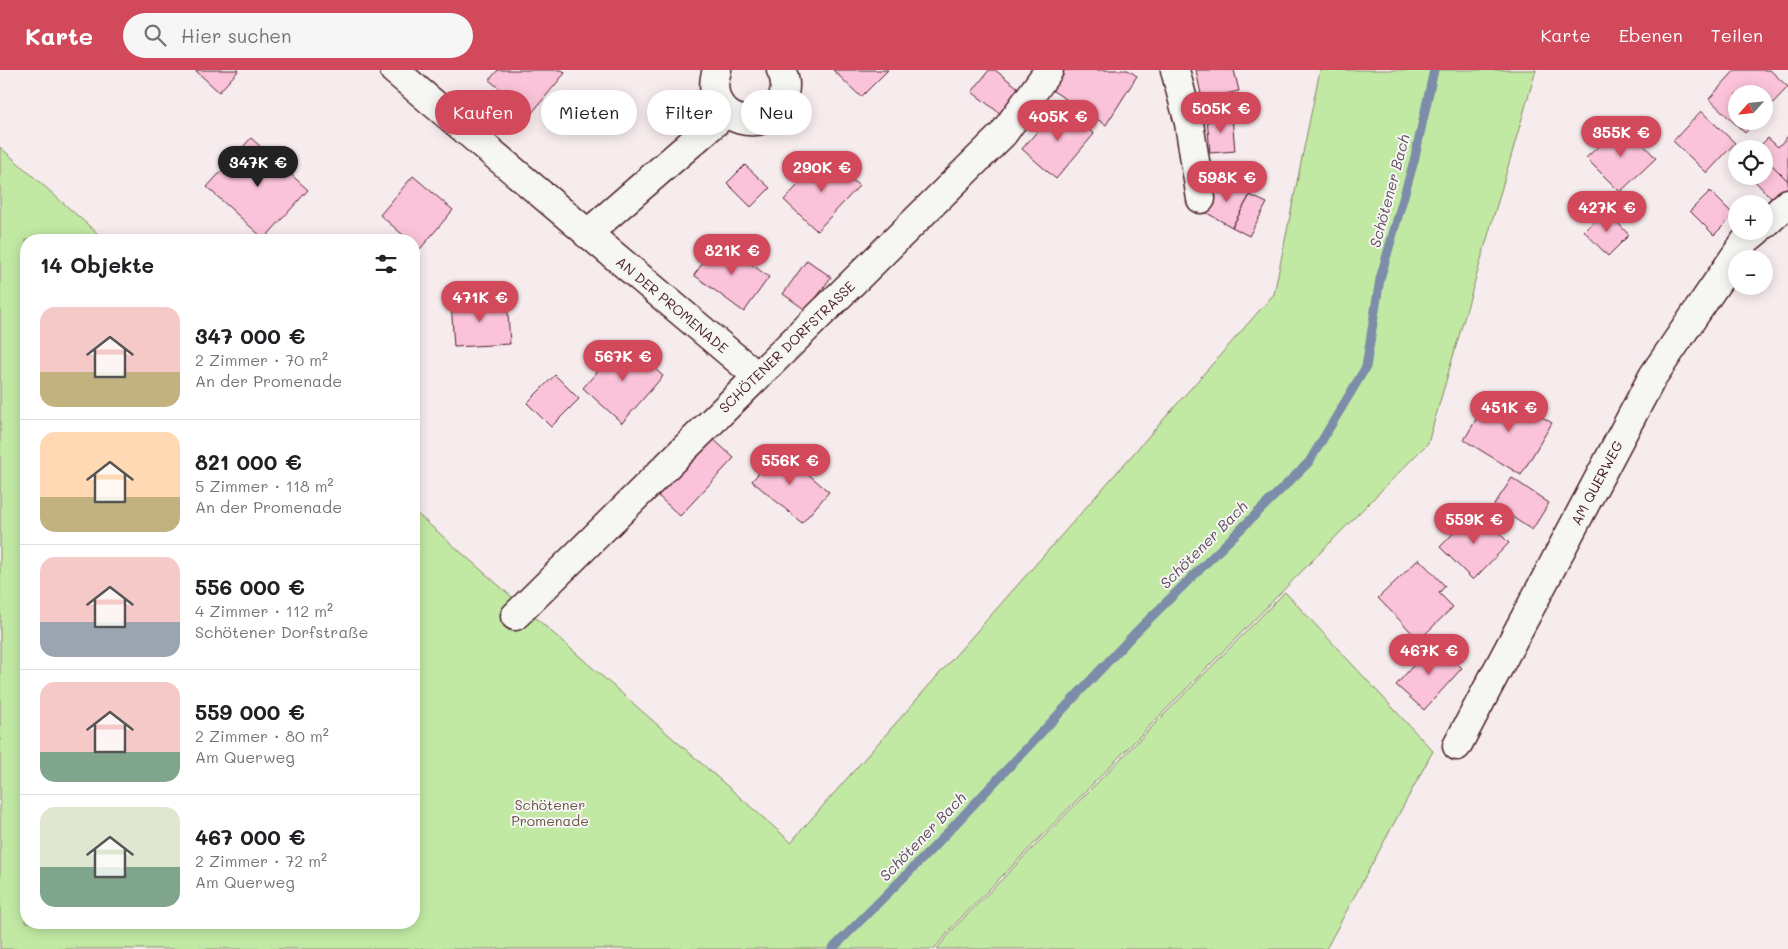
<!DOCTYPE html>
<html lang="de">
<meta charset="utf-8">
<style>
:root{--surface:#fff;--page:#f6f6f6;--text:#202124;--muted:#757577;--line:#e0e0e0;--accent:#d1495b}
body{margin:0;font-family:Mali,sans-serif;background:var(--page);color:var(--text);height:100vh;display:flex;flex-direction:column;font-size:19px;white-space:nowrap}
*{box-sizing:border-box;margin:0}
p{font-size:16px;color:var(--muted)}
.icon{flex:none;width:28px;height:28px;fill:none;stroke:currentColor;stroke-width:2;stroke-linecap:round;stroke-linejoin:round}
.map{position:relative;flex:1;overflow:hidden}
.details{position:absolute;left:20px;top:164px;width:400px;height:695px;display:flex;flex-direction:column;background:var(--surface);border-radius:20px;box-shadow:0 2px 12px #0003}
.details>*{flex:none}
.hud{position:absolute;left:435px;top:20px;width:475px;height:45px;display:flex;gap:10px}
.needle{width:32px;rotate:243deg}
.controls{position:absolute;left:1728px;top:15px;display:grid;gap:10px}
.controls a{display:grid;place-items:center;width:45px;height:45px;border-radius:50%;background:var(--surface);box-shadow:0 2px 12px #0003;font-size:25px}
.price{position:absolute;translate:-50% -42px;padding:0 11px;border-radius:18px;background:var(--accent);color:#fff;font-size:16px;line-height:32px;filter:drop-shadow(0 1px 2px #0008)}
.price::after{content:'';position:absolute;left:50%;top:30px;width:15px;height:11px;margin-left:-8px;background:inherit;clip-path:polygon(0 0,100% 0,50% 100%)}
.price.current{background:#222;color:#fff}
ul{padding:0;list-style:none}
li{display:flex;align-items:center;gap:15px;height:125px;padding:0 20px}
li+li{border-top:1px solid var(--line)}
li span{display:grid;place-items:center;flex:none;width:140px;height:100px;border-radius:15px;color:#555}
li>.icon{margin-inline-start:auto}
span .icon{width:60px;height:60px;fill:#fffc;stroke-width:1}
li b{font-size:21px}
h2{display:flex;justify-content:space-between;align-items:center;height:60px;padding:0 20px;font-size:21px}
.pill{padding:0 18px;border-radius:22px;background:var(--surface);box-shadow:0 2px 12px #0003;font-size:18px;line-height:45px}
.pill.current{background:var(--accent);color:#fff}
header{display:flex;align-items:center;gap:30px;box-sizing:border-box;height:70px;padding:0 25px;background:var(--accent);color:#fff}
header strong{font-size:24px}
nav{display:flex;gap:28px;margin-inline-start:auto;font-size:18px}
.search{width:350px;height:45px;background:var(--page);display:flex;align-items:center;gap:12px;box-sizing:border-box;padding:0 18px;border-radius:28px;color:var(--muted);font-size:19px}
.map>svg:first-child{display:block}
.green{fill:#c1e9a4;stroke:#868468}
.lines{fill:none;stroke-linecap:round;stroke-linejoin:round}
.stream{stroke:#7c8ca9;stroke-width:9}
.building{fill:#fbc3da;stroke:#4a1f2b}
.minor-casing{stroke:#4a1f2b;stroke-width:31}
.minor{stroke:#f6f6f2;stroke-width:28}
.labels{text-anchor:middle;stroke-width:4;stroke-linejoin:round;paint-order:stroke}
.street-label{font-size:14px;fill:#4a1f2b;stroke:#f6f6f2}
.park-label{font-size:14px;fill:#685249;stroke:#f6f6f2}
.water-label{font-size:15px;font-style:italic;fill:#5f4c60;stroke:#f6f6f2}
</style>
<header>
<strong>Karte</strong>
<div class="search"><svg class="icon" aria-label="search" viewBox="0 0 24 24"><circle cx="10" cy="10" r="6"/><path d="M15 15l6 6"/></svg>Hier suchen</div>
<nav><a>Karte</a><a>Ebenen</a><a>Teilen</a></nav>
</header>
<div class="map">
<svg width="1788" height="879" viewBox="0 0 1788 879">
<rect width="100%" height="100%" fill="#f7eced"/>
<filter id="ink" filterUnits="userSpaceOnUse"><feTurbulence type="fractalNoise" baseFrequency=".02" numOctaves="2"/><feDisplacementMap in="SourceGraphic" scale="10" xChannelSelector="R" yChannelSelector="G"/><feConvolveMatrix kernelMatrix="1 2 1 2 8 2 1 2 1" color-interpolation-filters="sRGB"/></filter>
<g filter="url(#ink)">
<path class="green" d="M 1320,0 L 1536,0 L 1428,373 L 955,854 L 934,879 L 0,879 L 0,77 L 105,170 L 26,170 L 26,852 L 414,852 L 414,441 L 791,772 L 1274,224 Z
M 1285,522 L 1433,681 L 1326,879 L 937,879 L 955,857 Z"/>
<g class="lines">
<path class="stream" d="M 832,879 L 930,781 L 1135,563 L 1309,392 L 1366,297 L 1380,209 L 1414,91 L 1434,0"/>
</g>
<path class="building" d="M 195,0 L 239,0 L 219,22 Z
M 498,0 L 562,0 L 565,3 L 531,44 L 489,10 Z
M 833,0 L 888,0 L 861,27 Z
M 989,0 L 995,0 L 1021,20 L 1002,45 L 972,22 Z
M 1061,0 L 1128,0 L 1137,6 L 1106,55 L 1050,19 Z
M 1196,0 L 1234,0 L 1239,21 L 1202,29 Z
M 1735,0 L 1770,0 L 1788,17 L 1764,42 L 1764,24 L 1736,24 L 1736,51 L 1755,51 L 1745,63 L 1709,29 Z
M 1060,35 L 1094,64 L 1056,109 L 1022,79 Z
M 1701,41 L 1735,73 L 1707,103 L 1673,71 Z
M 1232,46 L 1235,81 L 1210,83 L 1207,48 Z
M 1623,53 L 1656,88 L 1620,122 L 1586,88 Z
M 1788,66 L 1788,111 L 1764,87 L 1764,79 L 1757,79 L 1768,68 L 1778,77 Z
M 251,68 L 308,120 L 264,169 L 207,117 Z
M 826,85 L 859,116 L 817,161 L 784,130 Z
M 1764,87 L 1788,111 L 1788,117 L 1774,131 L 1750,106 L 1764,106 Z
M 745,95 L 770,118 L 751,137 L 727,113 Z
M 413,106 L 453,140 L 420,179 L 414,174 L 414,170 L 409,170 L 380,145 Z
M 1222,109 L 1250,125 L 1232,157 L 1205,142 Z
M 1710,121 L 1734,145 L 1714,165 L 1690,141 Z
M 1250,125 L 1267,133 L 1249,166 L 1232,157 Z
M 1606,140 L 1629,165 L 1608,186 L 1584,161 Z
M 719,171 L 769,207 L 744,242 L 694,205 Z
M 807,190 L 831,207 L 807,241 L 783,224 Z
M 507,229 L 510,274 L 454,277 L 451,232 Z
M 624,271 L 663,306 L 622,353 L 583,318 Z
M 555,305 L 579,329 L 551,357 L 527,333 Z
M 1503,323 L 1552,353 L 1521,405 L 1464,370 L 1481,341 L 1489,345 Z
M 709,365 L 734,388 L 680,446 L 655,423 Z
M 779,379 L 829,422 L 802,453 L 752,411 Z
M 1512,408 L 1549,433 L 1532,460 L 1494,435 Z
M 1476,440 L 1509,473 L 1473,510 L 1440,477 Z
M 1419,489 L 1445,516 L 1439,523 L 1453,537 L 1419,570 L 1378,528 Z
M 1434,572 L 1462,598 L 1424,640 L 1396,615 Z"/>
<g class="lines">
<g class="minor-casing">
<path id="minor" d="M 394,0 L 757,306
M 717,0 C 699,54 776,71 784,23 C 786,15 785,7 781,0
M 1175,0 L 1189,53 L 1201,129
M 1764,155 L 1788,133
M 587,164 L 726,43
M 515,546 L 1003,64 L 1049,0
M 1457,676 L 1653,306 L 1746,170 L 1757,161"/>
</g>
<use href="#minor" class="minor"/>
</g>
</g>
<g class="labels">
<g class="street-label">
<text transform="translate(672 235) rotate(40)" y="5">AN DER PROMENADE</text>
<text transform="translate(787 277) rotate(-44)" y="5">SCHÖTENER DORFSTRASSE</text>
<text transform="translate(1597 413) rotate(-62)" y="5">AM QUERWEG</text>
</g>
<g class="park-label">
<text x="550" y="740">Schötener<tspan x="550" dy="16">Promenade</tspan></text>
</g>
<g class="water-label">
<text transform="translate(1390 121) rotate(-75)" y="5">Schötener Bach</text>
<text transform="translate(1204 475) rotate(-45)" y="5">Schötener Bach</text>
<text transform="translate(923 767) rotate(-46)" y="5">Schötener Bach</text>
</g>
</g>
</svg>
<div class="controls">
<a><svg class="needle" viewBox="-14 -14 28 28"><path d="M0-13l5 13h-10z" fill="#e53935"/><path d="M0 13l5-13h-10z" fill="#757577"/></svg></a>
<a><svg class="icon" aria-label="locate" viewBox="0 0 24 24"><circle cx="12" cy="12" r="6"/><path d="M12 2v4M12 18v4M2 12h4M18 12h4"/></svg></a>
<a>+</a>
<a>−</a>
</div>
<b class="price" style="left:1221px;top:64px">505K €</b>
<b class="price" style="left:1058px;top:72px">405K €</b>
<b class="price" style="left:1621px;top:88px">355K €</b>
<b class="price current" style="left:258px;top:118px">347K €</b>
<b class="price" style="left:822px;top:123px">290K €</b>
<b class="price" style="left:1227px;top:133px">598K €</b>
<b class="price" style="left:1607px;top:163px">427K €</b>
<b class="price" style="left:732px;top:206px">821K €</b>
<b class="price" style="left:480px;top:253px">471K €</b>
<b class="price" style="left:623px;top:312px">567K €</b>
<b class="price" style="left:1509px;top:363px">451K €</b>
<b class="price" style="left:790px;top:416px">556K €</b>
<b class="price" style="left:1474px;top:475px">559K €</b>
<b class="price" style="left:1429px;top:606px">467K €</b>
<div class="hud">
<a class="pill current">Kaufen</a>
<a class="pill">Mieten</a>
<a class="pill">Filter</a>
<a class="pill">Neu</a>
</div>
<section class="details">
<h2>14 Objekte<svg class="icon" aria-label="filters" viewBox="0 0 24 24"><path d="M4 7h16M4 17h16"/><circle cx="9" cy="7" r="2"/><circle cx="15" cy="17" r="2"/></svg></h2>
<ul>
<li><span style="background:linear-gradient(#f6c9c9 65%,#c2b280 0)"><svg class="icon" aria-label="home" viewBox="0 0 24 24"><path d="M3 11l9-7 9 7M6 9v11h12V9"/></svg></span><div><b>347 000 €</b><p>2 Zimmer · 70 m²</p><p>An der Promenade</p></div></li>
<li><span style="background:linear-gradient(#ffd9b3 65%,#c2b280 0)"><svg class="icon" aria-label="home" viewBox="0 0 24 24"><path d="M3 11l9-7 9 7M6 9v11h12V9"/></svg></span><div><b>821 000 €</b><p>5 Zimmer · 118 m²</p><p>An der Promenade</p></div></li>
<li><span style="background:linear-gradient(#f6c9c9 65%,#9aa5b1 0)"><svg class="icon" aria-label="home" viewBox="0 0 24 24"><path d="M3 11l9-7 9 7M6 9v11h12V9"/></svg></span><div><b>556 000 €</b><p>4 Zimmer · 112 m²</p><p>Schötener Dorfstraße</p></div></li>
<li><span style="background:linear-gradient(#f6c9c9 70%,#7fa58c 0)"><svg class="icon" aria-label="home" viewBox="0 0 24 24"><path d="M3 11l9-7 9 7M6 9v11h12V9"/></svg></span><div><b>559 000 €</b><p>2 Zimmer · 80 m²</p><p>Am Querweg</p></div></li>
<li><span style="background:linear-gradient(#dfe7d0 60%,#7fa58c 0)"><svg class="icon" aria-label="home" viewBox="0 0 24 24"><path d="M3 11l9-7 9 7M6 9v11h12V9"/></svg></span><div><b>467 000 €</b><p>2 Zimmer · 72 m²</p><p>Am Querweg</p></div></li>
</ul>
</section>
</div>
